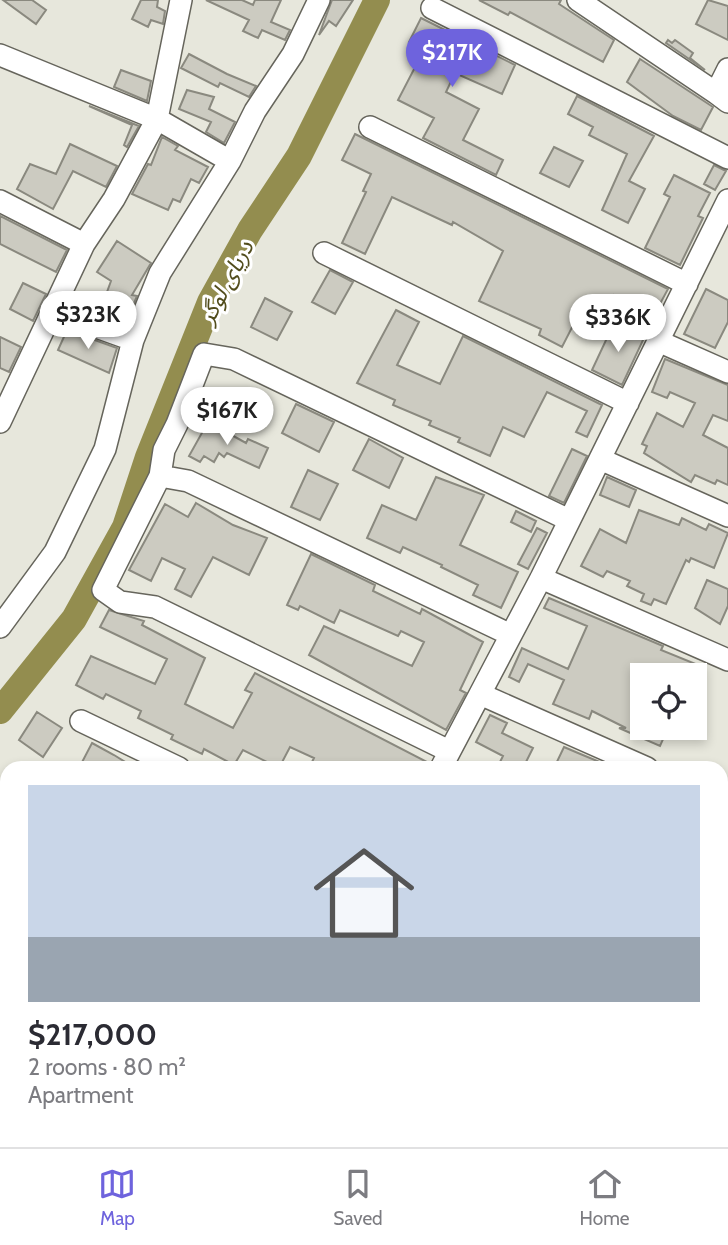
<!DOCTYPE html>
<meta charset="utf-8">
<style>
:root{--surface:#fff;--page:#f7f7f7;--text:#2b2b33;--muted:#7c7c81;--line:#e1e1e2;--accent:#6e63dd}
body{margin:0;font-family:Cabin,"Noto Sans Arabic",sans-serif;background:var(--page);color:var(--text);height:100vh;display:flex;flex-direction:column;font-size:26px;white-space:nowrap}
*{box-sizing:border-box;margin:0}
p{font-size:23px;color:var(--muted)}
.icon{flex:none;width:38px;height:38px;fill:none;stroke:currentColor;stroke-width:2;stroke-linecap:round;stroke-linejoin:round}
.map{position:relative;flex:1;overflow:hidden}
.details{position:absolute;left:0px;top:761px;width:728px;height:387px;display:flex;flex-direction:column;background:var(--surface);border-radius:21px 21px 0 0;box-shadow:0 4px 10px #0003}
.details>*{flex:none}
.tools{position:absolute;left:630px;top:663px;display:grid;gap:14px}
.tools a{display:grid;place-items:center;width:77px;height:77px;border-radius:0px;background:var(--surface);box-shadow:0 4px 10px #0003;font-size:35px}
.price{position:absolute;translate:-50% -60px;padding:0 16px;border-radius:24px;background:#fff;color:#222;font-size:23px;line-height:46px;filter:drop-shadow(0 2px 4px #0008)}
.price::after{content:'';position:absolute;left:50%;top:42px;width:21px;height:16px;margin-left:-10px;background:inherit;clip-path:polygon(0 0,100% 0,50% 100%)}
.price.selected{background:var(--accent);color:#fff}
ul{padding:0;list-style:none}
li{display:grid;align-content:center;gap:14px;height:371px;padding:0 28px}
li+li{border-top:2px solid var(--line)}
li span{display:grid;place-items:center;height:217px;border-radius:0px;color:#555}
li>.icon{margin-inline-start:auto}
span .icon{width:126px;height:126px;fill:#fffc;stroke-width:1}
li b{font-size:30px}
.dock{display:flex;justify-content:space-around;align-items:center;height:98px;border-top:2px solid var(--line);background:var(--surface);font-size:19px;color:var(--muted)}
.dock a{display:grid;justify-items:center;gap:4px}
.dock .selected{color:var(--accent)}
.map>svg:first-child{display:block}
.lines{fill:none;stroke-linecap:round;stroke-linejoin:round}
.stream{stroke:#938d4f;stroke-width:4.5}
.river{stroke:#938d4f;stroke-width:26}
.building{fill:#cccbc1;stroke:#8a897f;stroke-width:2}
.minor-casing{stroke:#66655c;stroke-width:24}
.minor{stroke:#fff;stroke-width:21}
.labels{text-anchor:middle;stroke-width:6;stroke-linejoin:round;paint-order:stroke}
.water-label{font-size:23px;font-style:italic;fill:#524d1d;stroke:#fff}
</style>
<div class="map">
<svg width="728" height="1147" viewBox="0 0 728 1147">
<rect width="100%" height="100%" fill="#e7e7dc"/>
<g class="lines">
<path class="stream" d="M 721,988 L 728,974
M 642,1147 L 645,1141"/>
<path class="river" d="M 0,711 L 74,619 L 125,527 L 148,457 L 210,302 L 250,230 L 299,156 L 377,0"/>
</g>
<path class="building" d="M 3,0 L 32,0 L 46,10 L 36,24 Z
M 141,0 L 158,0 L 157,7 L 165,11 L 163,24 L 151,20 L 148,27 L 132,19 Z
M 206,0 L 242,0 L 253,5 L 255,0 L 281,0 L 271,22 L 290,30 L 285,40 L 262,30 L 258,38 L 243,31 L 249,20 Z
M 332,0 L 353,0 L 336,26 L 329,21 L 319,35 Z
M 479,0 L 561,0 L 559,4 L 614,40 L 603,62 L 510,12 L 508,15 Z
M 708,0 L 728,6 L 728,40 L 696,24 Z
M 421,18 L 515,65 L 502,94 L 455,73 L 446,92 L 479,109 L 463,140 L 503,160 L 496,175 L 423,138 L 434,118 L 398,100 L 424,50 L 409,42 Z
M 668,40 L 672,43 L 675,40 L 693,53 L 690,58 L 705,70 L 666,43 Z
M 189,54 L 227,74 L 256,86 L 249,97 L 220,83 L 218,87 L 181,68 Z
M 640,59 L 713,107 L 701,130 L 673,116 L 627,82 Z
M 121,70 L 151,81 L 147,101 L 114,87 Z
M 187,90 L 214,97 L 209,109 L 235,122 L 224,143 L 206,132 L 211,122 L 179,109 Z
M 577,96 L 654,136 L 629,181 L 645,189 L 628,223 L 602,210 L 627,154 L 589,135 L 593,127 L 568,114 Z
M 89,106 L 139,126 L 127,147 L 124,145 L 132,125 Z
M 355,134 L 668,289 L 654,315 L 614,295 L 606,313 L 584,304 L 562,347 L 539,335 L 541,329 L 479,301 L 503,251 L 453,222 L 452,225 L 392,197 L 365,254 L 342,243 L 366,192 L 363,191 L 371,174 L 342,160 Z
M 162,137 L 178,146 L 175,150 L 208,167 L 199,183 L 191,179 L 180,202 L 173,199 L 168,210 L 132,194 L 148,164 L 151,165 Z
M 70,144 L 117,166 L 106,187 L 73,171 L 53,209 L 17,189 L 30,164 L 56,174 Z
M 554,147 L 583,161 L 569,187 L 540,173 Z
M 714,165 L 726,171 L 715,190 L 704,184 Z
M 674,175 L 710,193 L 698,216 L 703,218 L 680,265 L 645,248 L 670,197 L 664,194 Z
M 0,216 L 67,250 L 56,272 L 0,244 Z
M 117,241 L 151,263 L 132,295 L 137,296 L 126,323 L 99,314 L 111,281 L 97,272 Z
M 330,270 L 353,282 L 335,314 L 312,302 Z
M 23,283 L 46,294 L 33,321 L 10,309 Z
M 706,289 L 728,300 L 728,322 L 715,348 L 684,334 Z
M 265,298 L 292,312 L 277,340 L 251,327 Z
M 396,310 L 419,322 L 397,365 L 440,384 L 463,336 L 602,405 L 587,437 L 576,432 L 587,411 L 547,392 L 524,437 L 503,427 L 490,456 L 458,442 L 460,438 L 429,425 L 431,421 L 393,405 L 395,400 L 357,383 Z
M 614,323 L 644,338 L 622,385 L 592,370 Z
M 67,330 L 117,348 L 109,373 L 58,350 Z
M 0,337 L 21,347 L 9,372 L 0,368 Z
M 665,359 L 728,385 L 728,421 L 713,415 L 703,435 L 728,448 L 728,485 L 717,480 L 715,484 L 695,475 L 691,482 L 644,453 L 647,446 L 642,444 L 657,413 L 683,427 L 695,403 L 670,392 L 667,398 L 652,392 Z
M 296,404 L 334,422 L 319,452 L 282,433 Z
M 208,422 L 246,443 L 248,439 L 268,448 L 259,468 L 227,453 L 224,457 L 219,453 L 214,462 L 204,456 L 200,462 L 189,456 Z
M 369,439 L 403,458 L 389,488 L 353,470 Z
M 572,449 L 587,456 L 564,503 L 549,496 Z
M 308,470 L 338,484 L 320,520 L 291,507 Z
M 436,477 L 484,495 L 460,545 L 518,572 L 501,608 L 473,595 L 478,585 L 441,567 L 442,565 L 403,547 L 400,553 L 367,538 L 382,505 L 416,520 Z
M 607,477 L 636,490 L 629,507 L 600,495 Z
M 196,503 L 233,525 L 267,538 L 249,575 L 213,557 L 191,597 L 175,589 L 185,569 L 162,558 L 151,581 L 129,570 L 165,504 L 188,517 Z
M 639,510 L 679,525 L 682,518 L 706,530 L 709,524 L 728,533 L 714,568 L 691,558 L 689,562 L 686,560 L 666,604 L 654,599 L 651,605 L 641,601 L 644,594 L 627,586 L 630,581 L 607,571 L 603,577 L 581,566 L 600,529 L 626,543 Z
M 516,511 L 536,521 L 531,532 L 511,522 Z
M 537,528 L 547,533 L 528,569 L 518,564 Z
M 311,554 L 375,585 L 373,591 L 420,614 L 422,609 L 483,642 L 460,690 L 466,693 L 446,730 L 309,655 L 324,626 L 412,666 L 424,642 L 401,631 L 398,636 L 340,610 L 334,623 L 300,606 L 298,610 L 287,605 Z
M 707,580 L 728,589 L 728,606 L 720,624 L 695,608 Z
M 549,598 L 663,646 L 661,650 L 703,667 L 699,676 L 642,676 L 642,728 L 668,728 L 660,746 L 619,728 L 626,728 L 592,711 L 589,719 L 553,704 L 564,680 L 528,664 L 519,682 L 509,677 L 522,648 L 568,669 L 587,626 L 544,608 Z
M 109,610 L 144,621 L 142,625 L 205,658 L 185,704 L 233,728 L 252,693 L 245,690 L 255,673 L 429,763 L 428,768 L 309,768 L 314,758 L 290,747 L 279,768 L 243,750 L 234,765 L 204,749 L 202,754 L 171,739 L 173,735 L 138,718 L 141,711 L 106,694 L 103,699 L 76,685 L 91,656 L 155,684 L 167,659 L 100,627 Z
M 37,712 L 62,728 L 43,757 L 19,740 Z
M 490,715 L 507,723 L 502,733 L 533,748 L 523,768 L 497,768 L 503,756 L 476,742 Z
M 92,743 L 114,755 L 135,768 L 79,768 Z
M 564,747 L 578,753 L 614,768 L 554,768 Z"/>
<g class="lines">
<g class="minor-casing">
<path id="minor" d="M 578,0 L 716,93
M 432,8 L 728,158
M 0,55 L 157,119 L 230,161
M 728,69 L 716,93 L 728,102
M 370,127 L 687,284
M 0,201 L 84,244
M 324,253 L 628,403
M 52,311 L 133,340
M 658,341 L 728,372
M 0,422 L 84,244 L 114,199 L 157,119 L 181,0
M 600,459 L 728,516
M 160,476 L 188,481 L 511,635
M 541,578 L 728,660
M 0,627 L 55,552 L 105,449 L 133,340 L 160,273 L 230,161 L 255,111 L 293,54 L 319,0
M 480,694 L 647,768
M 81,721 L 179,768
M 449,751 L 155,607 L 120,602 L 103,590 L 160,476 L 164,450 L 177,424 L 204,354 L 234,359 L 569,520
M 441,768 L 541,578 L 728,200
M 721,801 L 728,804
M 0,934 L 7,938
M 721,1019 L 728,1003
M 257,1147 L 260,1141
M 664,1147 L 667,1141"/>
</g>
<use href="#minor" class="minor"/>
</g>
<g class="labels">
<g class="water-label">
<text transform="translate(226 282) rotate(-62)" y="8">دریای لوگر</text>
</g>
</g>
</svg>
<div class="tools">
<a><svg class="icon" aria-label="locate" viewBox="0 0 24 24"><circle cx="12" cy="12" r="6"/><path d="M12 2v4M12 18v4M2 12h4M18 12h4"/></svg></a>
</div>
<b class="price selected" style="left:452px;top:89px">$217K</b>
<b class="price" style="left:88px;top:351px">$323K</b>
<b class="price" style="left:618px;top:354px">$336K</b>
<b class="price" style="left:227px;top:447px">$167K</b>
<section class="details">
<ul>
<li><span style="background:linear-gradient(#c9d6e8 70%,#9aa5b1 0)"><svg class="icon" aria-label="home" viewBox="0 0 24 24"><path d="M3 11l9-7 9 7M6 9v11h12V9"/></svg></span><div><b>$217,000</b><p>2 rooms · 80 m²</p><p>Apartment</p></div></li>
</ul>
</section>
</div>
<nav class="dock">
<a class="selected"><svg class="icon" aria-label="map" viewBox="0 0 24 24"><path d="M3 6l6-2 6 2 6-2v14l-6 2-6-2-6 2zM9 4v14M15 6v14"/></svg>Map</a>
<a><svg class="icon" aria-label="saved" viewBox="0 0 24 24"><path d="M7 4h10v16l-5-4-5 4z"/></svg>Saved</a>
<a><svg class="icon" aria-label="home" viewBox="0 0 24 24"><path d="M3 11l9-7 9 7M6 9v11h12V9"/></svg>Home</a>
</nav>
